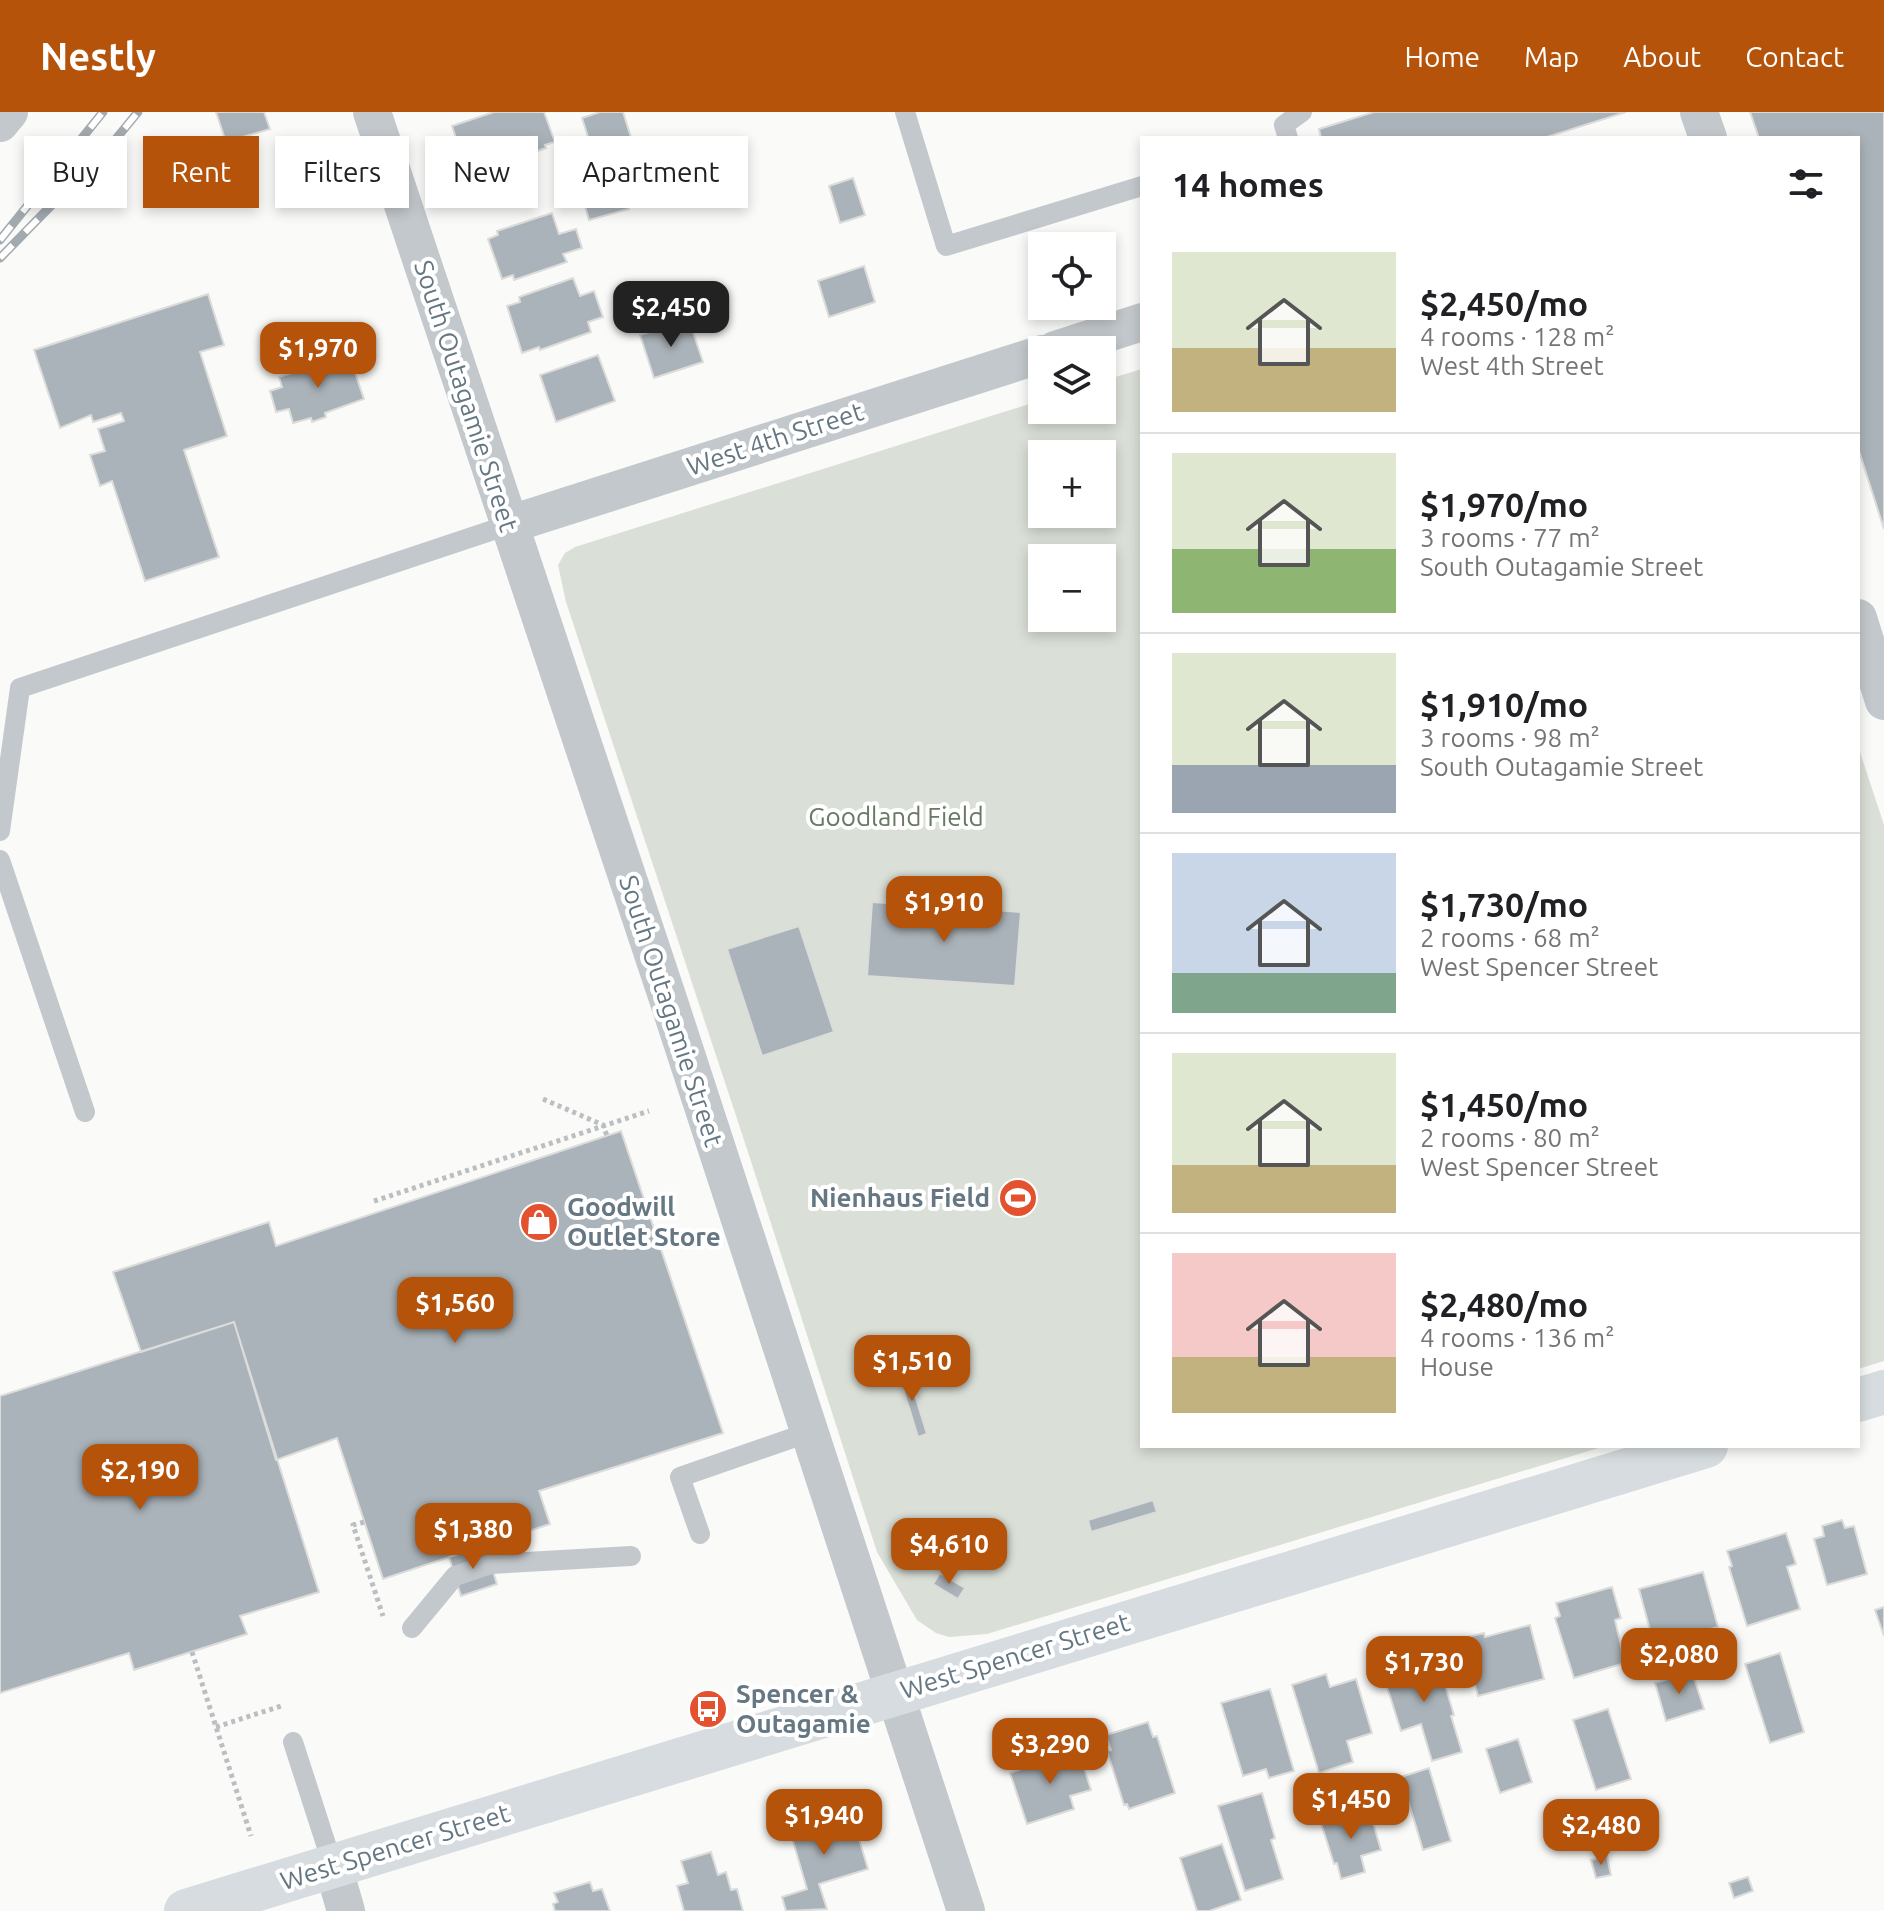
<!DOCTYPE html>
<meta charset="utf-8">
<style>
:root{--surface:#fff;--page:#f6f6f6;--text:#202124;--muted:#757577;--line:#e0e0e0;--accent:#b45309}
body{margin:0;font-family:Ubuntu,sans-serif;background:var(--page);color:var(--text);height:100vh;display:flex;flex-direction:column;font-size:30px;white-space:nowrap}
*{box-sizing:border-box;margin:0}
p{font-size:26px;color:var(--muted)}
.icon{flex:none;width:44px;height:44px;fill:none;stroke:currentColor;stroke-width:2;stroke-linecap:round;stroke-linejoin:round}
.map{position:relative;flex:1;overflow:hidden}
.side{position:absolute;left:1140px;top:24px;width:720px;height:1312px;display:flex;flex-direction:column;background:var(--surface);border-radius:0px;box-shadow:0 4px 12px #0003}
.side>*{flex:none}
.hud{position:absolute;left:24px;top:24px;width:760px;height:72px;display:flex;gap:16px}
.controls{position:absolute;left:1028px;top:120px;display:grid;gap:16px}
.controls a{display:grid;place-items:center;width:88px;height:88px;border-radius:0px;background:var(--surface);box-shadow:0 4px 12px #0003;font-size:40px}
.price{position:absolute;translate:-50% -68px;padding:0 18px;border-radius:16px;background:var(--accent);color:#fff;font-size:26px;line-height:52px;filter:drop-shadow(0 2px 4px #0008)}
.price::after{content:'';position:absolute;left:50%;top:48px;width:24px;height:18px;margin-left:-12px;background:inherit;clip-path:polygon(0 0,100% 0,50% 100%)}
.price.selected{background:#222;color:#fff}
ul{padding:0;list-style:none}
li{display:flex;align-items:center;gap:24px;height:200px;padding:0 32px}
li+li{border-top:2px solid var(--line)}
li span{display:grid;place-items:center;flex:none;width:224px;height:160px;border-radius:0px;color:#555}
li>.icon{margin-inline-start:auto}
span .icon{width:96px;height:96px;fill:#fffc;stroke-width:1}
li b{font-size:34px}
h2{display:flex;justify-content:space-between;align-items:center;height:96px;padding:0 32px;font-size:34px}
.pill{padding:0 28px;border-radius:0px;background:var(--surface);box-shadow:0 4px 12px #0003;font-size:28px;line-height:72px}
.pill.selected{background:var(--accent);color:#fff}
header{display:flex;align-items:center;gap:48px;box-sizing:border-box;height:112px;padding:0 40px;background:var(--accent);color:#fff}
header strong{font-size:38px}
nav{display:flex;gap:44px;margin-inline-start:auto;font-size:28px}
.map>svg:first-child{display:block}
.green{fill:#dadfd7;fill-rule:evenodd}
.building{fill:#aab3b9;stroke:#dcdcda;stroke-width:2}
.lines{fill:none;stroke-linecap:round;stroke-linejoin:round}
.path{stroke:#bbbfc2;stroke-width:5;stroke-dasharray:4 4;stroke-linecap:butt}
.lane{stroke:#c3c8cc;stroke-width:20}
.street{stroke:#c3c8cc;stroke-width:38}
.secondary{stroke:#d6dcdf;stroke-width:44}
.rail-casing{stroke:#a2aab0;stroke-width:9}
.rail{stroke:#fff;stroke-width:6;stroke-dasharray:18;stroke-linecap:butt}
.labels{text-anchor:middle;stroke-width:8;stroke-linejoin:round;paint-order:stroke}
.street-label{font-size:26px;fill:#657783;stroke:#fff}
.park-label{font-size:26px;fill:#697a64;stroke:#fff}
.poi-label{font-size:26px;font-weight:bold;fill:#657783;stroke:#fff;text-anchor:start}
</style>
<header>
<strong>Nestly</strong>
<nav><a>Home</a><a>Map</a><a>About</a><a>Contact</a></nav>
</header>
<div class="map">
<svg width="1884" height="1799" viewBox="0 0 1884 1799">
<rect width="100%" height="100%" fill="#fafaf8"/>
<path class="green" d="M 1142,257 L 1142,1334 L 1605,1334 L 987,1522 L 949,1525 L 936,1521 L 917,1508 L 877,1440 L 747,1037 L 566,490 L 558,453 L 565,441 L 575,435 L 1042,288 L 1042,298 L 1102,298 L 1102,269 ZM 1042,342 L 1102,342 L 1102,402 L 1042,402 ZM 1042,446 L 1102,446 L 1102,506 L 1042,506 Z
M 1858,634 L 1884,713 L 1884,1249 L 1858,1257 Z"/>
<path class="building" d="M 216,0 L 264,0 L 270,17 L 226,30 Z
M 494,0 L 544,0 L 555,30 L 545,33 L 546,36 L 475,60 L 472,51 L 465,53 L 452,14 Z
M 600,0 L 623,0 L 635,38 L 596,50 L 582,6 Z
M 1374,0 L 1626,0 L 1544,26 L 1321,26 L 1319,17 Z
M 1750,0 L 1884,0 L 1884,417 L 1858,336 L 1858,26 L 1759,26 Z
M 618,58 L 629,97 L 589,108 L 578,70 Z
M 853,66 L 865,103 L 840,111 L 829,74 Z
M 552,101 L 559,122 L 576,117 L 582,136 L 563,142 L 567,150 L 514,168 L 513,163 L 502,167 L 488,127 L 498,123 L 497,119 Z
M 864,154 L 875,190 L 829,205 L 818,169 Z
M 573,166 L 580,184 L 594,179 L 603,205 L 588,210 L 591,220 L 540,238 L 539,235 L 522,241 L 507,194 L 520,190 L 519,185 Z
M 669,177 L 679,205 L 640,218 L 631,190 Z
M 208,182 L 224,233 L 200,240 L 227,324 L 184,338 L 219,445 L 145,469 L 112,369 L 100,374 L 90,343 L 105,339 L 98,317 L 124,309 L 121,301 L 93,310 L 91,303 L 60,316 L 34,238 Z
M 689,208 L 703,250 L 654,266 L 640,223 Z
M 598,243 L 615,289 L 556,310 L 540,263 Z
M 350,246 L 364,287 L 325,301 L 326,305 L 312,310 L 311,306 L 293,311 L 289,297 L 276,300 L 270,279 L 282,275 L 279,265 L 335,247 L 336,250 Z
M 872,790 L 1021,800 L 1015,874 L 867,864 Z
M 799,814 L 834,920 L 762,944 L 727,837 Z
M 621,1019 L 723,1321 L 539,1379 L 550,1412 L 383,1467 L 337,1326 L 276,1348 L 234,1210 L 141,1240 L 113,1160 L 269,1110 L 276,1134 Z
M 234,1210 L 319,1480 L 240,1504 L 247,1522 L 134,1558 L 129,1541 L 0,1581 L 0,1284 Z
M 907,1257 L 927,1322 L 918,1325 L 898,1260 Z
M 1153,1388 L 1157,1400 L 1091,1420 L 1088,1408 Z
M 1842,1408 L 1845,1416 L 1854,1414 L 1867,1462 L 1827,1473 L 1814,1427 L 1824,1424 L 1822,1414 Z
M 1786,1421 L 1796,1452 L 1787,1455 L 1800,1497 L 1747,1514 L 1729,1455 L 1732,1454 L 1727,1439 Z
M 485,1434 L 497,1472 L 461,1484 L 449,1445 Z
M 1703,1460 L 1718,1515 L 1658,1531 L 1654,1517 L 1650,1518 L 1639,1477 Z
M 940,1461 L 965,1476 L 958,1487 L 933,1472 Z
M 1612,1475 L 1621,1506 L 1615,1508 L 1625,1551 L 1574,1566 L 1555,1506 L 1560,1504 L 1556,1491 Z
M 1884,1495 L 1884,1524 L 1875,1498 Z
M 1530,1513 L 1544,1567 L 1478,1584 L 1463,1526 L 1484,1521 L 1485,1525 Z
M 1780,1541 L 1804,1620 L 1770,1631 L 1745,1552 Z
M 1436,1543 L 1454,1603 L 1451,1604 L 1462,1640 L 1432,1649 L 1421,1612 L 1401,1619 L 1382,1559 Z
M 1692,1560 L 1704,1597 L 1666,1609 L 1655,1571 Z
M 1326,1562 L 1330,1575 L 1356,1567 L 1372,1621 L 1347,1629 L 1353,1650 L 1319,1661 L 1292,1573 Z
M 1270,1577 L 1294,1659 L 1269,1666 L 1266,1657 L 1243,1664 L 1221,1591 Z
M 1608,1597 L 1631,1667 L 1596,1678 L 1573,1608 Z
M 1148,1610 L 1153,1625 L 1157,1624 L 1175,1681 L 1129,1697 L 1127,1692 L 1124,1693 L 1107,1639 L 1111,1638 L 1106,1623 Z
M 1518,1627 L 1532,1670 L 1500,1681 L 1486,1637 Z
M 1078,1637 L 1091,1678 L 1070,1684 L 1074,1697 L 1027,1712 L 1010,1661 Z
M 1429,1656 L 1451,1729 L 1423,1738 L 1401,1665 Z
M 1262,1681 L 1275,1726 L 1271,1728 L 1283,1767 L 1245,1779 L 1218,1694 Z
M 1369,1697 L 1381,1738 L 1361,1744 L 1365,1760 L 1341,1767 L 1337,1751 L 1334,1752 L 1321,1711 Z
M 851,1700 L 868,1757 L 819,1772 L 827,1797 L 786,1799 L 782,1785 L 807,1777 L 788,1712 L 818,1703 L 820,1709 Z
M 1222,1732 L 1241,1788 L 1209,1799 L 1197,1799 L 1180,1746 Z
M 711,1740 L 718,1763 L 726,1760 L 731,1778 L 737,1777 L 743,1799 L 684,1799 L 677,1774 L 688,1771 L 681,1749 Z
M 1607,1744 L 1611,1763 L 1596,1766 L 1591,1748 Z
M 1748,1765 L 1753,1779 L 1734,1786 L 1729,1771 Z
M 590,1770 L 593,1779 L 602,1777 L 610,1799 L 555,1799 L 553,1792 L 558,1790 L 554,1781 Z"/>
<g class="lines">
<path class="path" d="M 543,987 L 603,1013 L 607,1024
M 374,1089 L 649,999
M 364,1410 L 353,1413 L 383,1504
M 192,1540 L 251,1724
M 216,1615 L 281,1594"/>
<path class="lane" d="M 905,0 L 946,134 L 1142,74
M 1288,26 L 1284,13 L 1302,0
M 0,719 L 20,576 L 508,413
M 0,748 L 85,1000
M 700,1422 L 680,1365 L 810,1320
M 412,1516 L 455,1464 L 491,1452 L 631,1444
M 293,1630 L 333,1754"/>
<path class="street" d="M 372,0 L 668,887 L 966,1799
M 1699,0 L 1708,26
M 0,11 L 9,0
M 1055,238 L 1142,210
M 508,413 L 1042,242
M 1858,506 L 1884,589
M 333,1754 L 346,1799"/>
<path class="secondary" d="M 1858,1288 L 1884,1280
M 186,1799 L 1706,1334"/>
<g class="rail-casing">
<path id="rail" d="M 0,128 L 103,0
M 0,146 L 115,28 L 138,0"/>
</g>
<use href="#rail" class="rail"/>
</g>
<defs>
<g id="stadium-disc" transform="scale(2)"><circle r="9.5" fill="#e3512f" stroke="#fff"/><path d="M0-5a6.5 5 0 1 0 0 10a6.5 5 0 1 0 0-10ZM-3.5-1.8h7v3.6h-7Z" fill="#fff"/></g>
<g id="shop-disc" transform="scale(2)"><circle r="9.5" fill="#e3512f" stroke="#fff"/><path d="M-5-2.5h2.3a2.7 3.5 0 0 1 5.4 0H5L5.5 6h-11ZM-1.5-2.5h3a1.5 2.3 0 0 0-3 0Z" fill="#fff"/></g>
<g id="bus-disc" transform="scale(2)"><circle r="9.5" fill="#e3512f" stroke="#fff"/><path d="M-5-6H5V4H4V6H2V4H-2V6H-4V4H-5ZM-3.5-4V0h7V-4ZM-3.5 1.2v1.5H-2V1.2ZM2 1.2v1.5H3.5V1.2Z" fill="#fff"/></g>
</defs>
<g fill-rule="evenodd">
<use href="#stadium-disc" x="1018" y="1086"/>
<use href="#shop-disc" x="539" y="1110"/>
<use href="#bus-disc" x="708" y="1597"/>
</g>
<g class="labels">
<g class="street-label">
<text transform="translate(466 284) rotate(72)" y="9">South Outagamie Street</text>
<text transform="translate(775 327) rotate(-18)" y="9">West 4th Street</text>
<text transform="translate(671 899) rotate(72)" y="9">South Outagamie Street</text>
<text transform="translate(1015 1544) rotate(-17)" y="9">West Spencer Street</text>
<text transform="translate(395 1735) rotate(-17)" y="9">West Spencer Street</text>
</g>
<g class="park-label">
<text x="896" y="714">Goodland Field</text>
</g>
<g class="poi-label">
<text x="990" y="1095" text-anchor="end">Nienhaus Field</text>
<text x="567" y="1104">Goodwill<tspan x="567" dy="30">Outlet Store</tspan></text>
<text x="736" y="1591">Spencer &amp;<tspan x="736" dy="30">Outagamie</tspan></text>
</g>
</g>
</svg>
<div class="controls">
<a><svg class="icon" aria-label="locate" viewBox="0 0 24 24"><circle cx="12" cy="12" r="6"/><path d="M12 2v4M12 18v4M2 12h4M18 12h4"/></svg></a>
<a><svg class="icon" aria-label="layers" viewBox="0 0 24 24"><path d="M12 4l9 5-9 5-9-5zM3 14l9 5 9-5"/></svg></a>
<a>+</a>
<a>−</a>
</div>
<b class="price selected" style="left:671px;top:237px">$2,450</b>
<b class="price" style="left:318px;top:278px">$1,970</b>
<b class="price" style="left:944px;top:832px">$1,910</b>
<b class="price" style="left:455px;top:1233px">$1,560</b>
<b class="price" style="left:912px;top:1291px">$1,510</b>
<b class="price" style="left:140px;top:1400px">$2,190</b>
<b class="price" style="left:473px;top:1459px">$1,380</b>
<b class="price" style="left:949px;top:1474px">$4,610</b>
<b class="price" style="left:1679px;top:1584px">$2,080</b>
<b class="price" style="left:1424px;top:1592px">$1,730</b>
<b class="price" style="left:1050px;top:1674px">$3,290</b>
<b class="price" style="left:1351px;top:1729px">$1,450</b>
<b class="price" style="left:824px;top:1745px">$1,940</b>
<b class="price" style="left:1601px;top:1755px">$2,480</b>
<div class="hud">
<a class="pill">Buy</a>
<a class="pill selected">Rent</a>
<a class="pill">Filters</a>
<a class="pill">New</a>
<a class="pill">Apartment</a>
</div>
<section class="side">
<h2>14 homes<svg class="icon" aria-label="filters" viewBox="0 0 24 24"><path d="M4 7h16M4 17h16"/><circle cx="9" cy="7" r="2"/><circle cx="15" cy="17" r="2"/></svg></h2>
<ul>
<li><span style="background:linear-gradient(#dfe7d0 60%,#c2b280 0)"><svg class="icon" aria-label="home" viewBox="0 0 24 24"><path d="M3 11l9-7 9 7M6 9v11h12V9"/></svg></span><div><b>$2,450/mo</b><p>4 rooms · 128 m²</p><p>West 4th Street</p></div></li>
<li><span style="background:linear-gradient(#dfe7d0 60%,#8fb573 0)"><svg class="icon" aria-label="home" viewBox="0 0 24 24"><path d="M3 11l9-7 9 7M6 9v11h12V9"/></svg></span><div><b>$1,970/mo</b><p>3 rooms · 77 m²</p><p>South Outagamie Street</p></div></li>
<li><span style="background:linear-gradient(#dfe7d0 70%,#9aa5b1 0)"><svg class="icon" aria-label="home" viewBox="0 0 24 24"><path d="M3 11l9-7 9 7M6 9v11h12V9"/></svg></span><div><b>$1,910/mo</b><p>3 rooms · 98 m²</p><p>South Outagamie Street</p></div></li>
<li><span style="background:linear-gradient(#c9d6e8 75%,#7fa58c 0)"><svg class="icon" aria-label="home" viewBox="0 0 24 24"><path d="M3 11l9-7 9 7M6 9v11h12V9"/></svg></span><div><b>$1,730/mo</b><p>2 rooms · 68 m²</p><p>West Spencer Street</p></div></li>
<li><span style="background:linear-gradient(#dfe7d0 70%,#c2b280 0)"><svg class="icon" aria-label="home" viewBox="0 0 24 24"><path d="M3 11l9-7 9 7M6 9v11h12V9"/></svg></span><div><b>$1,450/mo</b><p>2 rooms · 80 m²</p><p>West Spencer Street</p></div></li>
<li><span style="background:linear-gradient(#f6c9c9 65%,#c2b280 0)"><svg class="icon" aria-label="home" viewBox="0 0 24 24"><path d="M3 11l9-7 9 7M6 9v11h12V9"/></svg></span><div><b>$2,480/mo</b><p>4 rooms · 136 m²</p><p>House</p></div></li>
</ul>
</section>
</div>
